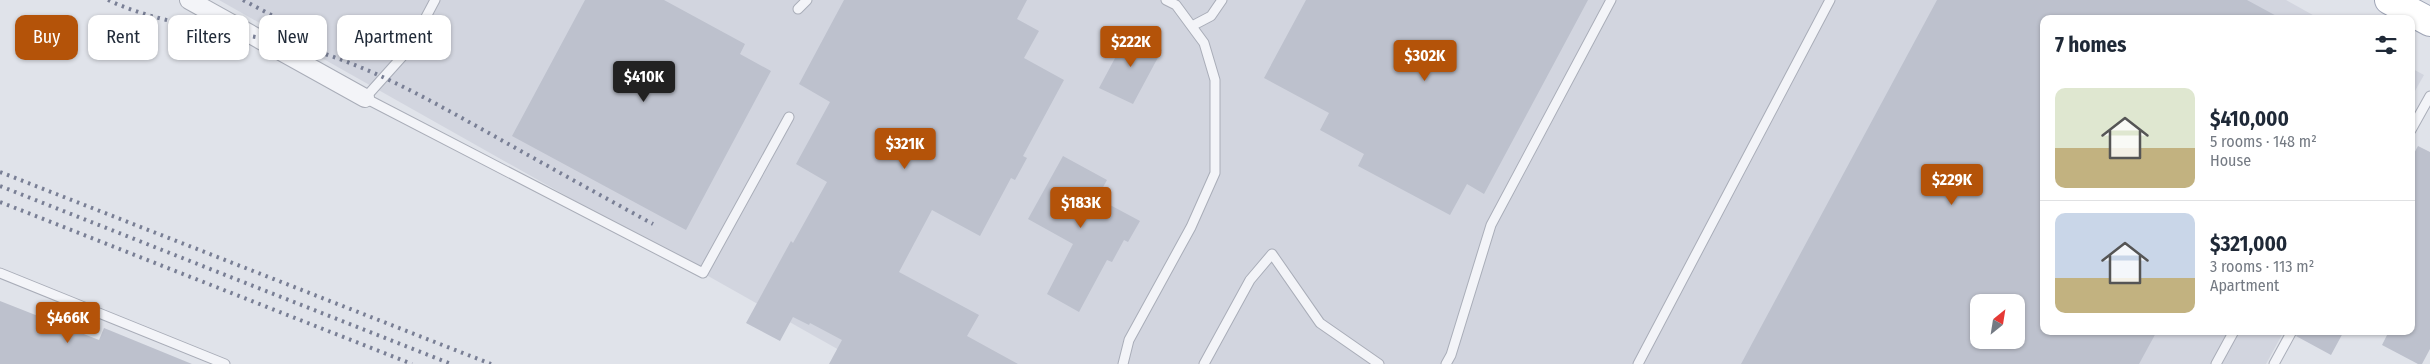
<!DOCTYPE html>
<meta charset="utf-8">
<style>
:root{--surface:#fff;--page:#f6f6f7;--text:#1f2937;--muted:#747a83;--line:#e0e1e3;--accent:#b45309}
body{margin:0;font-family:"Fira Sans Condensed",sans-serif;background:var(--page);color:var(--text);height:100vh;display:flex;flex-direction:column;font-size:19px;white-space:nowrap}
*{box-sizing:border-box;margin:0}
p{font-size:16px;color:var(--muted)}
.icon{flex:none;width:28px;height:28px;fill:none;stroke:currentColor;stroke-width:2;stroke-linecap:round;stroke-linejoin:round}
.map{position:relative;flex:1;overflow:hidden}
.details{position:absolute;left:2040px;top:15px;width:375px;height:320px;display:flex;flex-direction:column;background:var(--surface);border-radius:10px;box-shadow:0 1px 4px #0004}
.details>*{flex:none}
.guide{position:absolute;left:15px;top:15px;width:475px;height:45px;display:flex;gap:10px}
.needle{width:32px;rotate:30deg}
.controls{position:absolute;left:1970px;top:294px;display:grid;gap:10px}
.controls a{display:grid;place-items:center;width:55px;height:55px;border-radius:10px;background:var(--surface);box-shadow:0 1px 4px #0004;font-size:25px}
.price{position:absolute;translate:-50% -42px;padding:0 11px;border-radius:5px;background:var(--accent);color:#fff;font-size:16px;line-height:32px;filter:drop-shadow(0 1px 2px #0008)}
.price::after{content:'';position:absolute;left:50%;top:30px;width:15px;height:11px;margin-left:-8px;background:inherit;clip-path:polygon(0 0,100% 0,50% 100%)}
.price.on{background:#222;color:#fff}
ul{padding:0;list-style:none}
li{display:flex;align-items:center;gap:15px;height:125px;padding:0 15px}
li+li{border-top:1px solid var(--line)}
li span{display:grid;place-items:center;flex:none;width:140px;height:100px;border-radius:10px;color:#555}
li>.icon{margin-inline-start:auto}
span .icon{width:60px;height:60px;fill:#fffc;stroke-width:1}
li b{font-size:21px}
h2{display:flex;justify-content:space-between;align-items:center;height:60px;padding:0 15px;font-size:21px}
.pill{padding:0 18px;border-radius:10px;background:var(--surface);box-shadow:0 1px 4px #0004;font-size:18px;line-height:45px}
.pill.on{background:var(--accent);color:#fff}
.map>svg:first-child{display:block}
.built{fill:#d2d5df;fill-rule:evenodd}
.building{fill:#bdc1cd;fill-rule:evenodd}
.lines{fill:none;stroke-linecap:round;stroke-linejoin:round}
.lane-casing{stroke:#a9adb8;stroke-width:11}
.street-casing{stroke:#a9adb8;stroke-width:20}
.primary-casing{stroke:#9fa5b6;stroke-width:30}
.lane{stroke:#f3f4f8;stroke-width:9}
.street{stroke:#f3f4f8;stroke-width:18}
.primary{stroke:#fff;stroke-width:28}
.rail{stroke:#797f95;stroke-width:4;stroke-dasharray:2.5 5;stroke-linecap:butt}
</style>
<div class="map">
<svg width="2430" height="364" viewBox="0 0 2430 364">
<rect width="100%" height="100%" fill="#e0e3ea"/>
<path class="built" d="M 219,0 L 2286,0 L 2320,19 L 2044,19 L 2044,331 L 2284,331 L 2266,364 L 864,364 ZM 1979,302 L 2016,302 L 2016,340 L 1979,340 Z
M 2411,68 L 2424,75 L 2411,98 Z"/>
<path class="building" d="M 585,0 L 664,0 L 745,44 L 740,54 L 771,71 L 686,230 L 512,136 Z
M 844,0 L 1027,0 L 1017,19 L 1039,31 L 1024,58 L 1064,80 L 1023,156 L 1027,158 L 1015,180 L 1011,178 L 980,236 L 932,210 L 899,272 L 979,315 L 967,336 L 1018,364 L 829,364 L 842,340 L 810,323 L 809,325 L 793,317 L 780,341 L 746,323 L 791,241 L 793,243 L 827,182 L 796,164 L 830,102 L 799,84 Z
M 1306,0 L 1588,0 L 1484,194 L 1467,184 L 1450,215 L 1358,166 L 1364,154 L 1320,130 L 1329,113 L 1264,78 Z
M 1937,0 L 2247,0 L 2282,19 L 2044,19 L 2044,331 L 2157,331 L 2139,364 L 1741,364 ZM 1979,302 L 2016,302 L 2016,340 L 1979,340 Z
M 1129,32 L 1162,50 L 1133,104 L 1099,88 Z
M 2418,146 L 2430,152 L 2430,349 L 2422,364 L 2418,364 L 2382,345 L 2389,331 L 2411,331 L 2411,159 Z
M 1063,156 L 1107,180 L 1097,198 L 1140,221 L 1128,242 L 1124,240 L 1112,262 L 1107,260 L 1079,312 L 1047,294 L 1073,244 L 1028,219 Z
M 0,301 L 99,340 L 104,328 L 192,364 L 0,364 Z
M 2298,331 L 2344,331 L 2331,355 L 2296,336 Z"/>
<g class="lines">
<g class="lane-casing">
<path id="lane" d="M 435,0 L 409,49 L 365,98 L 703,273 L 789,117
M 798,9 L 807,0
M 1192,26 L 1211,16 L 1222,0
M 2411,130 L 2430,96
M 0,273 L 225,364
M 1123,364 L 1129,340 L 1191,227 L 1215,173 L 1215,80 L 1204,43 L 1176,5 L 1166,0
M 1204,364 L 1250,280 L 1272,254 L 1320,323 L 1379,364
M 1446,364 L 1451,355 L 1491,225 L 1611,0
M 1638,364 L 1830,0
M 2216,364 L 2234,331
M 2274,364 L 2292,331"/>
</g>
<g class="street-casing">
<path id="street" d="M 189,0 L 365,98"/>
</g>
<g class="primary-casing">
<path id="primary" d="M 2389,0 L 2430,22"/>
</g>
<use href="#lane" class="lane"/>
<use href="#street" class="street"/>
<use href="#primary" class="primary"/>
<path class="rail" d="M 108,0 C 176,32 256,30 328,55 C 384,74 435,103 487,132 C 542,163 598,194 653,224
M 243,0 L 290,25
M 0,172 L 491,364
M 0,186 L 451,364
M 0,202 L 412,364"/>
</g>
</svg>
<div class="controls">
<a><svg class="needle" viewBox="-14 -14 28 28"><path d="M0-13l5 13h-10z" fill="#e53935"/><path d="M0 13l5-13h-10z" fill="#747a83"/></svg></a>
</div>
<b class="price" style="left:1131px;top:68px">$222K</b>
<b class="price" style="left:1425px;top:82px">$302K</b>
<b class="price on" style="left:644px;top:103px">$410K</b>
<b class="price" style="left:905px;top:170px">$321K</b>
<b class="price" style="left:1952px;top:206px">$229K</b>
<b class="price" style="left:1081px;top:229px">$183K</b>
<b class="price" style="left:68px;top:344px">$466K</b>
<div class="guide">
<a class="pill on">Buy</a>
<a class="pill">Rent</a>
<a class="pill">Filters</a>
<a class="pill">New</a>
<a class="pill">Apartment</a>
</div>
<section class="details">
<h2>7 homes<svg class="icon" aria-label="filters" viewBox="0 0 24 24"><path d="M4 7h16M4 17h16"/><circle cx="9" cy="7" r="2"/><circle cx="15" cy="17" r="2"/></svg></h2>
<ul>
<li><span style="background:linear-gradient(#dfe7d0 60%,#c2b280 0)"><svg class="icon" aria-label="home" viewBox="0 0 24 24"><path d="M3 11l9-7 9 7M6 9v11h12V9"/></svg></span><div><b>$410,000</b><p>5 rooms · 148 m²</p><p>House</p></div></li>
<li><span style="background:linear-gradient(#c9d6e8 65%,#c2b280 0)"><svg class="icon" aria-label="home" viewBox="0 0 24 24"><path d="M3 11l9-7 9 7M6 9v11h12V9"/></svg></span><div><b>$321,000</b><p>3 rooms · 113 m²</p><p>Apartment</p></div></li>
</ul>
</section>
</div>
